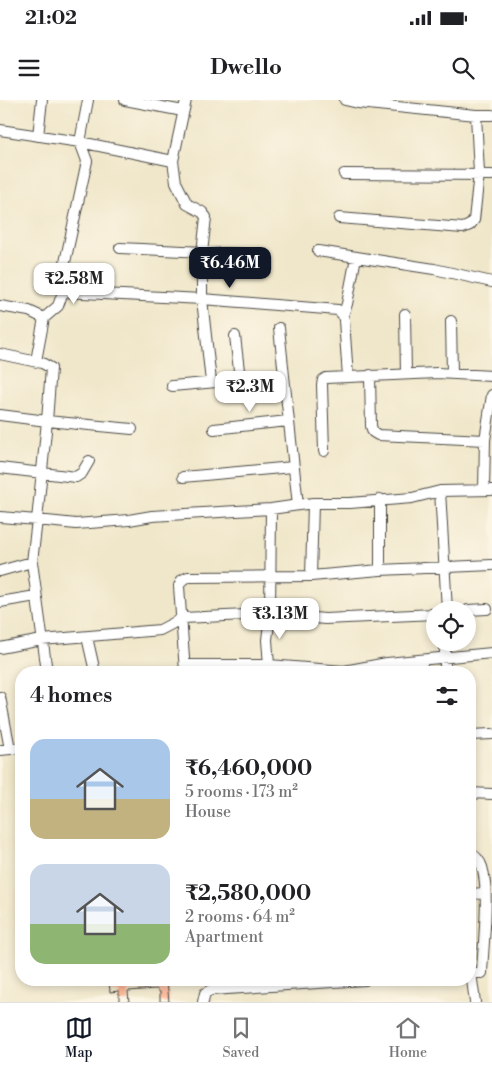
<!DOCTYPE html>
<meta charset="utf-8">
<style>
:root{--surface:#fff;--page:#f2f2f2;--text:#202124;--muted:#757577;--line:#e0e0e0;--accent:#111827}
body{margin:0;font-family:"Libre Bodoni",serif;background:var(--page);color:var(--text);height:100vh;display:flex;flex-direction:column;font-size:19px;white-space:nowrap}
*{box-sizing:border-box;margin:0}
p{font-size:16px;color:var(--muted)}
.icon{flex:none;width:28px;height:28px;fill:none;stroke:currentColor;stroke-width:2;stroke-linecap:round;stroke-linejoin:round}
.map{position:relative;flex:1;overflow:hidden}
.panel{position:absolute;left:15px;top:566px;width:461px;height:320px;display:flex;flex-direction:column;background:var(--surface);border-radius:20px;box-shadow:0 2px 8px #0003}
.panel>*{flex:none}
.controls{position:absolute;left:426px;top:501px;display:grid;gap:10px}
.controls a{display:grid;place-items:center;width:50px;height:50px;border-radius:50%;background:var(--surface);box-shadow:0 2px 8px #0003;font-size:25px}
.price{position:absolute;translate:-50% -42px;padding:0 11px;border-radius:10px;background:#fff;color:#222;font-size:16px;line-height:32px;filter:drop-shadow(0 1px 2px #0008)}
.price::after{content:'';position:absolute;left:50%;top:30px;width:15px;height:11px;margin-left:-8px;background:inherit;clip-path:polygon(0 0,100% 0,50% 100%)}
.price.selected{background:var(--accent);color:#fff}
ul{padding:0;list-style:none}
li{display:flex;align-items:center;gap:15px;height:125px;padding:0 15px}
li span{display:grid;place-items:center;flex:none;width:140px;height:100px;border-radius:15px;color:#555}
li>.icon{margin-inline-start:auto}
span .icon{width:60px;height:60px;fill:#fffc;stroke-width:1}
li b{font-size:21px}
h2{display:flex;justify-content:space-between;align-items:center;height:60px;padding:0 15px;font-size:21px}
.status{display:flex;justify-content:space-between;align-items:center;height:35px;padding:0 25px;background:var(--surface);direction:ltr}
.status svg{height:14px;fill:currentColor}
header{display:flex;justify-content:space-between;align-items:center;height:65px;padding:0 15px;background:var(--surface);font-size:22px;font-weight:800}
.tabs{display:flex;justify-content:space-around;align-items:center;height:70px;border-top:1px solid var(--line);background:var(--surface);font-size:14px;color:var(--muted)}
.tabs a{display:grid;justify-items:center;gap:2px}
.tabs .selected{color:var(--accent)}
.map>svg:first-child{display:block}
.building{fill:#fbac8a}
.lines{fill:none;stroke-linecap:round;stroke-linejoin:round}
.minor-casing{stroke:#494743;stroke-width:12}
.minor{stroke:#fff;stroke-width:10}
</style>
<div class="status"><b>21:02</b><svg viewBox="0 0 49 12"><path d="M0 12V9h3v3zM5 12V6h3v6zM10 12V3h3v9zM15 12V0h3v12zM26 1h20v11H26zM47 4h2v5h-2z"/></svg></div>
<header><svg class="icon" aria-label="menu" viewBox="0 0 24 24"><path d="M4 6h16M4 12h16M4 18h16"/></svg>Dwello<svg class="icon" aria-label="search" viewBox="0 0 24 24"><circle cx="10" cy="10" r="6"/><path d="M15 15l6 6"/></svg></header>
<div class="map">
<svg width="492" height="902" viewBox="0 0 492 902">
<rect width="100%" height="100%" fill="#fcf5e5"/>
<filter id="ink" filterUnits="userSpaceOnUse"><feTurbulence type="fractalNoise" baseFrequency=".02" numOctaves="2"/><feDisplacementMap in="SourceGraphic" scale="10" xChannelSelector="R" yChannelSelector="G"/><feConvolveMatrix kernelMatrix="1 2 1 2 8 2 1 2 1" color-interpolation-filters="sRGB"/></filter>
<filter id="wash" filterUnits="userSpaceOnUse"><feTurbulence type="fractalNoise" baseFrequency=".0096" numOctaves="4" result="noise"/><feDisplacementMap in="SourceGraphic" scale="20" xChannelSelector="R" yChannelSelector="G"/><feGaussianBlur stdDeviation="1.12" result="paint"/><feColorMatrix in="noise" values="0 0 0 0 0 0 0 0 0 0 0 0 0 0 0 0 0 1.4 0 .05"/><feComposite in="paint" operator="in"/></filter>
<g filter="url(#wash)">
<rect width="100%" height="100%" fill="#f0e7ca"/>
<g id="blocks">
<path class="building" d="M 109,880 L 167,880 L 169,902 L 160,902 L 160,892 L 156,889 L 128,891 L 129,902 L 119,902 L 119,891 L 110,892 Z"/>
</g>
</g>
<g filter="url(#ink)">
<use href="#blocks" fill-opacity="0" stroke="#494743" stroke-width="1"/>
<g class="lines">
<g class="minor-casing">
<path id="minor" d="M 125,0 L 183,11
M 186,0 L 173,61 L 176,82 L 187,104 L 202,112 L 206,117 L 202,153 L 202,199 L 211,282
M 345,0 L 358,3 L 476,15 L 492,15
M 0,30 L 80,42 L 173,61
M 38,36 L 42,0
M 344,74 L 492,75
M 339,118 L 463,128 L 470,125 L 474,120 L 479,73 L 476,15
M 120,148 L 246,154
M 318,151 L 434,169 L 492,182
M 63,192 L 64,167 L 87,61 L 80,42 L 88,0
M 0,206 L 29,211 L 44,218 L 36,261
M 405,214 L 406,274
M 343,215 L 347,204 L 356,157
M 44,218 L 58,206 L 63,192 L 202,199 L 338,210 L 343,215 L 344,220 L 348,277
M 451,221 L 452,273
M 279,228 L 284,276
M 235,236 L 240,279
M 0,254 L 42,263 L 51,268 L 47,321 L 132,329
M 370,275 L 371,326 L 373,332 L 378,335 L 485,340 L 484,390
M 172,286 L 284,276 L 298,405
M 0,315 L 47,321 L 37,420 L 0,417
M 214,329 L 288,321
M 485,340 L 492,295
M 324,351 L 322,285 L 323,280 L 326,278 L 437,273 L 492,276
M 0,368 L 76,377 L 82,373 L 89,361
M 183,377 L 293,367
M 440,391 L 447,510
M 380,399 L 380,470
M 0,471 L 32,462
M 311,476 L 313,403
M 0,502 L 36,496
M 468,510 L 487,509
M 87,537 L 95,572
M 445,542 L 445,572
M 0,548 L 42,540 L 160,530 L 183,518 L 270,514 L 325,519 L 435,514
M 422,560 L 422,572
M 185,565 L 269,565 L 344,571 L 387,563 L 492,553
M 269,565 L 267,540 L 270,514 L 271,409
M 47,572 L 32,462 L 37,420 L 76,424 L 129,420 L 152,416 L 271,409 L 313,403 L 350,403 L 412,398 L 440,391 L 492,390
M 185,572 L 179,486 L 182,480 L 188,477 L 311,476 L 380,470 L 492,465
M 0,597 L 10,649
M 470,635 L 492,634
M 0,650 L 21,648
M 470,693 L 492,694
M 470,753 C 476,756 480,761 482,767 C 490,792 483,845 482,873 L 470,873
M 470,794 L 484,793
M 471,873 L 475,902
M 203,902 L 205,893 L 211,890 L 365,880"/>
</g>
<use href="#minor" class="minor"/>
</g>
</g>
</svg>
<div class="controls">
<a><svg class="icon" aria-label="locate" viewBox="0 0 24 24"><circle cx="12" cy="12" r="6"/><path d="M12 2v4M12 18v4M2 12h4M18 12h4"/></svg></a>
</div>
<b class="price selected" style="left:230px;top:189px">₹6.46M</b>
<b class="price" style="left:74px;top:205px">₹2.58M</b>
<b class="price" style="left:250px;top:313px">₹2.3M</b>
<b class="price" style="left:280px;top:540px">₹3.13M</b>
<section class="panel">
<h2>4 homes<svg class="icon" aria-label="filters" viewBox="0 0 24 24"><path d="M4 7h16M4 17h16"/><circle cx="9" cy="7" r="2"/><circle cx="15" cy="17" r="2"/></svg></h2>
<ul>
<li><span style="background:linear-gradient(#a9c7e8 60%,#c2b280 0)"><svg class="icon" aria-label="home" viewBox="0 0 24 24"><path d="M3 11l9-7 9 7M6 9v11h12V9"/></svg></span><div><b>₹6,460,000</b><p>5 rooms · 173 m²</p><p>House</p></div></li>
<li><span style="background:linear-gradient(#c9d6e8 60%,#8fb573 0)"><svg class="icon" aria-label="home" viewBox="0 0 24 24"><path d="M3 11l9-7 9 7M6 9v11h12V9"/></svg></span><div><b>₹2,580,000</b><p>2 rooms · 64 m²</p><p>Apartment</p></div></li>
</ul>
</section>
</div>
<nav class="tabs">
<a class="selected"><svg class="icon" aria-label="map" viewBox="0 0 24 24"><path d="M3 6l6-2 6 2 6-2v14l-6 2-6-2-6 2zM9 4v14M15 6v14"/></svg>Map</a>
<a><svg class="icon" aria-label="saved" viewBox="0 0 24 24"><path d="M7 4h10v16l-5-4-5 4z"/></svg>Saved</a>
<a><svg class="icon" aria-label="home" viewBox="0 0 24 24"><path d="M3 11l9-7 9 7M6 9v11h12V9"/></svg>Home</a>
</nav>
